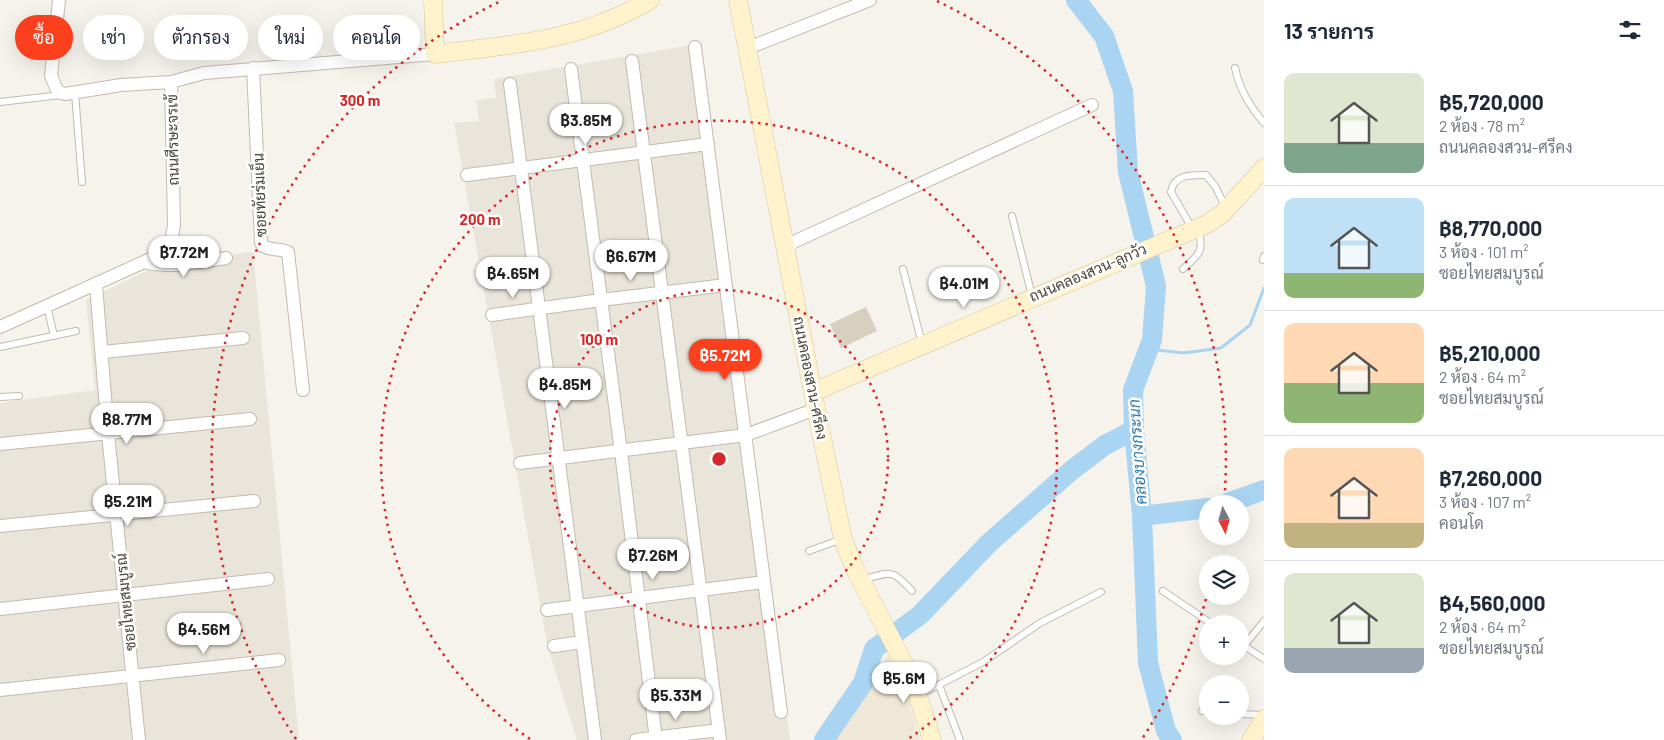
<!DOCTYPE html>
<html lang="th">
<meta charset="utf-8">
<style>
:root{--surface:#fff;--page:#f6f6f7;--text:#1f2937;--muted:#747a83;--line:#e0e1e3;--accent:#fc3f1d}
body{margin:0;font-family:Barlow,Sarabun,sans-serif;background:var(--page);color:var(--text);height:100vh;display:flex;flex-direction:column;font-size:19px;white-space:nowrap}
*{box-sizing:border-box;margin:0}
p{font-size:16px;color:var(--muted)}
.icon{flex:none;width:28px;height:28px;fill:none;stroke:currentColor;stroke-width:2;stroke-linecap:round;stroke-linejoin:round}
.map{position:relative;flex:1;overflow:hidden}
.panel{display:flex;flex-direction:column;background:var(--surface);width:400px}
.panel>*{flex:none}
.top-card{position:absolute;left:15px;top:15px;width:475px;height:45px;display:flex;gap:10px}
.needle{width:32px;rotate:174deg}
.tools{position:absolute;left:1199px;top:495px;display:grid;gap:10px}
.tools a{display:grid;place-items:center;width:50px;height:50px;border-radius:50%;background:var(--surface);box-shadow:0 5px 20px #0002;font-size:25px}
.price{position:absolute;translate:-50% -42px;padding:0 11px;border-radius:18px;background:#fff;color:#222;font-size:16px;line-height:32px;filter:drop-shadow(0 1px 2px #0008)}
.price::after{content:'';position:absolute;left:50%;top:30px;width:15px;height:11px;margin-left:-8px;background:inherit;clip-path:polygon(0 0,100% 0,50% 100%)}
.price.selected{background:var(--accent);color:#fff}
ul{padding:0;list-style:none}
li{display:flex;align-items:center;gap:15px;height:125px;padding:0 20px}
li+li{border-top:1px solid var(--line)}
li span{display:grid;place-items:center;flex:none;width:140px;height:100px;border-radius:10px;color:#555}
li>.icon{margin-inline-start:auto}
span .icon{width:60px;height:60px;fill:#fffc;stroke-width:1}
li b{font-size:21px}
h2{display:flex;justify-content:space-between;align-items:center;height:60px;padding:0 20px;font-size:21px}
.tag{padding:0 18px;border-radius:22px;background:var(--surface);box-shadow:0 5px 20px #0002;font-size:18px;line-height:45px}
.tag.selected{background:var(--accent);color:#fff}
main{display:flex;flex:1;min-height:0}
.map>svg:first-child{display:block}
.residential{fill:#eae5da}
.education{fill:#efe8d6}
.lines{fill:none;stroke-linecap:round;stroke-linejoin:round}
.stream{stroke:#a9d4f2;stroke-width:3}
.river{stroke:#a9d4f2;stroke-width:20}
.building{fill:#d8cfc1}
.lane-casing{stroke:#c2bbae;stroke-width:8}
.street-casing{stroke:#c2bbae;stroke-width:14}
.secondary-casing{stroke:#d6c79b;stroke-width:19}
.lane{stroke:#fff;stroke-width:6}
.street{stroke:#fff;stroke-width:12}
.secondary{stroke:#fff3cd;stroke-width:18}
.ring{fill:none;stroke:#d62828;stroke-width:2.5;stroke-dasharray:2.5 5}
.labels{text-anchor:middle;stroke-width:5;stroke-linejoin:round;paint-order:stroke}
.street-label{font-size:15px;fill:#4b4439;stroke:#fff}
.water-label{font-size:16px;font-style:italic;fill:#2e7ab2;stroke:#fff}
.centre{fill:#d62828;stroke:#fff;stroke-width:2.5}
.ring-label{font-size:15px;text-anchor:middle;font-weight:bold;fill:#d62828;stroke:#fff;stroke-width:5;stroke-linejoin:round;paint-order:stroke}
</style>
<main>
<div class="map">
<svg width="1264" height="740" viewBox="0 0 1264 740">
<rect width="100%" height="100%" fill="#f6f3ec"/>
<path class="residential" d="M 697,44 L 756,474 L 790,740 L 577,740 L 548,648 L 454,123 L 479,121 L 476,100 L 496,98 L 494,79 Z
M 253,252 L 299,740 L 0,740 L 0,403 L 95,390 L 86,300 L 167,261 Z"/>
<path class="education" d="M 888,654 L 909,702 L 920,740 L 827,740 L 861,702 Z"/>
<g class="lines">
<path class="stream" d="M 1149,349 L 1183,353 L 1221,348 L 1250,325 L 1264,288"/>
<path class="river" d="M 1076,0 L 1104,36 L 1123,91 L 1128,172 L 1156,286 L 1152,340 L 1133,390 L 1134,430 L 1142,516 L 1148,663 L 1166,731 L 1172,740
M 1225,504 L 1264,490
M 1142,516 L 1208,508
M 824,740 L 863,683 L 874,649 L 920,615 L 989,543 L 1072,470 L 1105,445 L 1134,430"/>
</g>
<path class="building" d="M 866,307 L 877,331 L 841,348 L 830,324 Z"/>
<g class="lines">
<g class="lane-casing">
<path id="lane" d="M 1235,68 C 1240,91 1250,106 1264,123
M 75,93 L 82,182
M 0,102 L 61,95
M 1012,216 L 1032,296
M 1192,228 L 1171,192 C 1174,174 1191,175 1206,175 L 1215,186 L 1226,208
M 1263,260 L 1264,256
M 903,269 L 922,344
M 1183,269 C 1198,255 1205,252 1198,230
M 47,306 L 54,336
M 0,347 L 76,331
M 0,397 L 19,396
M 809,551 L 842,539
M 862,580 C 890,572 892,568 912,591
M 1163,591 L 1212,624
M 1240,643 L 1264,659
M 1244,646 L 1264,621
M 939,685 L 960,740
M 919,695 L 983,662 L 1040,623 L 1101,592
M 1202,711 L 1208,711
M 1240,714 L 1263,715"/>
</g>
<g class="street-casing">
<path id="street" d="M 59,0 L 51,76 L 58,92 L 65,94 L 121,85 L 171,82
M 695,47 L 781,712
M 748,48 L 870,0
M 632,61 L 720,740
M 253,68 L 261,242 L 263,246 C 271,251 280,248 288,252 L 303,390
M 571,69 L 621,452 L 656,740
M 510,84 L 595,740
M 467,175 L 708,144
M 785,246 L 1092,105
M 144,262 C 170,269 199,262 226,258
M 96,285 L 108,434 L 139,740
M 492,315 L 601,300 L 726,285
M 0,327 L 155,257 L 171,243 L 174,225 L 171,82 L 204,73 L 435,54
M 103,352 L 243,338
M 0,444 L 250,419
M 520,463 L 746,435 L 816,409
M 0,526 L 254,501
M 0,609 L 268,579
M 547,610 L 764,582
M 554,646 L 582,642
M 0,690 L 279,660
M 636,740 L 719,730"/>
</g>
<g class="secondary-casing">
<path id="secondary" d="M 433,0 L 435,54 C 513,45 581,41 650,0
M 738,0 L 816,409 L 843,539 L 854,567 L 914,683 L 932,740
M 813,392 L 1207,224 L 1222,214 L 1264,168
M 1251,740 L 1264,719"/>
</g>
<use href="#lane" class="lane"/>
<use href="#street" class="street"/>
<use href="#secondary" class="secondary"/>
</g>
<g class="ring">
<circle cx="719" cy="459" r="169"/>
<path d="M530 739A338 338 0 1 1 908 739"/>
<path d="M1206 599A507 507 0 0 1 1142 739M296 739A507 507 0 0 1 501 1M937 1A507 507 0 0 1 1224 503"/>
</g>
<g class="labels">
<g class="street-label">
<text transform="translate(173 140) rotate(-91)" y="5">ถนนศีรษะจรเข้</text>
<text transform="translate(260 195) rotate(-92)" y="5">ซอยทัยร่มเย็น</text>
<text transform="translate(1088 273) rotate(-23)" y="5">ถนนคลองสวน-ลูกวัว</text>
<text transform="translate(810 378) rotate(79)" y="5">ถนนคลองสวน-ศรีคง</text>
<text transform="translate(126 602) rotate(-96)" y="5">ซอยไทยสมบูรณ์</text>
</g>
<g class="water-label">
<text transform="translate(1137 452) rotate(-94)" y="6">คลองบางกระนก</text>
</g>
</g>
<circle cx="719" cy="459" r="8" class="centre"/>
<g class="ring-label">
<text x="360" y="106">300 m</text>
<text x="480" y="225">200 m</text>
<text x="599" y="345">100 m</text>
</g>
</svg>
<div class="tools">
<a><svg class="needle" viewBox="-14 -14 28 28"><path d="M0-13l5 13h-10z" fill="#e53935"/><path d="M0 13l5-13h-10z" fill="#747a83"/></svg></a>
<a><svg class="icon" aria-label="layers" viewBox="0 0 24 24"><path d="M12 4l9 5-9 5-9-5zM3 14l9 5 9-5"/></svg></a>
<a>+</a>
<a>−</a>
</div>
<b class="price" style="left:586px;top:146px">฿3.85M</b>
<b class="price" style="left:184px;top:278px">฿7.72M</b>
<b class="price" style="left:631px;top:282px">฿6.67M</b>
<b class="price" style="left:513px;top:299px">฿4.65M</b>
<b class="price" style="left:964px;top:309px">฿4.01M</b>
<b class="price selected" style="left:725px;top:381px">฿5.72M</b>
<b class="price" style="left:565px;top:410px">฿4.85M</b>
<b class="price" style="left:127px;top:445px">฿8.77M</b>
<b class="price" style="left:128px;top:527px">฿5.21M</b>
<b class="price" style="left:653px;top:581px">฿7.26M</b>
<b class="price" style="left:204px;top:655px">฿4.56M</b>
<b class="price" style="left:904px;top:704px">฿5.6M</b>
<b class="price" style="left:676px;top:721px">฿5.33M</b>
<div class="top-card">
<a class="tag selected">ซื้อ</a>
<a class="tag">เช่า</a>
<a class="tag">ตัวกรอง</a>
<a class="tag">ใหม่</a>
<a class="tag">คอนโด</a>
</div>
</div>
<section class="panel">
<h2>13 รายการ<svg class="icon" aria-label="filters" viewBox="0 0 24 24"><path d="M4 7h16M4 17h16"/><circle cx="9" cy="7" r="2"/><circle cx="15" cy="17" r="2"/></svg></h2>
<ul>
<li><span style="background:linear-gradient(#dfe7d0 70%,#7fa58c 0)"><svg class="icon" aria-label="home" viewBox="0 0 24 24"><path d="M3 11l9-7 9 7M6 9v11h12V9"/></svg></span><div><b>฿5,720,000</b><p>2 ห้อง · 78 m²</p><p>ถนนคลองสวน-ศรีคง</p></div></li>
<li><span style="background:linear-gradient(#bfe0f5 75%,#8fb573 0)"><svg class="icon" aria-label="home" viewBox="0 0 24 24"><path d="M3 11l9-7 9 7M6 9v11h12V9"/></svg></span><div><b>฿8,770,000</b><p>3 ห้อง · 101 m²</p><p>ซอยไทยสมบูรณ์</p></div></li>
<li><span style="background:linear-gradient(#ffd9b3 60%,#8fb573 0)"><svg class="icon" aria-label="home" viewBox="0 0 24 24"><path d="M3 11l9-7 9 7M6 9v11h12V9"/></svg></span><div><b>฿5,210,000</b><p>2 ห้อง · 64 m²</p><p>ซอยไทยสมบูรณ์</p></div></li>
<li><span style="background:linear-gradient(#ffd9b3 75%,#c2b280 0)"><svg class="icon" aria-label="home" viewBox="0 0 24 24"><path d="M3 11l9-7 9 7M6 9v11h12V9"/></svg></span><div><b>฿7,260,000</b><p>3 ห้อง · 107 m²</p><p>คอนโด</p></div></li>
<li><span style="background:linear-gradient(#dfe7d0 75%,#9aa5b1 0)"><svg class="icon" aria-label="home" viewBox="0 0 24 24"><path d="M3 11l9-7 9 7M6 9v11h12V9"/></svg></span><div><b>฿4,560,000</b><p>2 ห้อง · 64 m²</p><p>ซอยไทยสมบูรณ์</p></div></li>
</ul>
</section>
</main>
